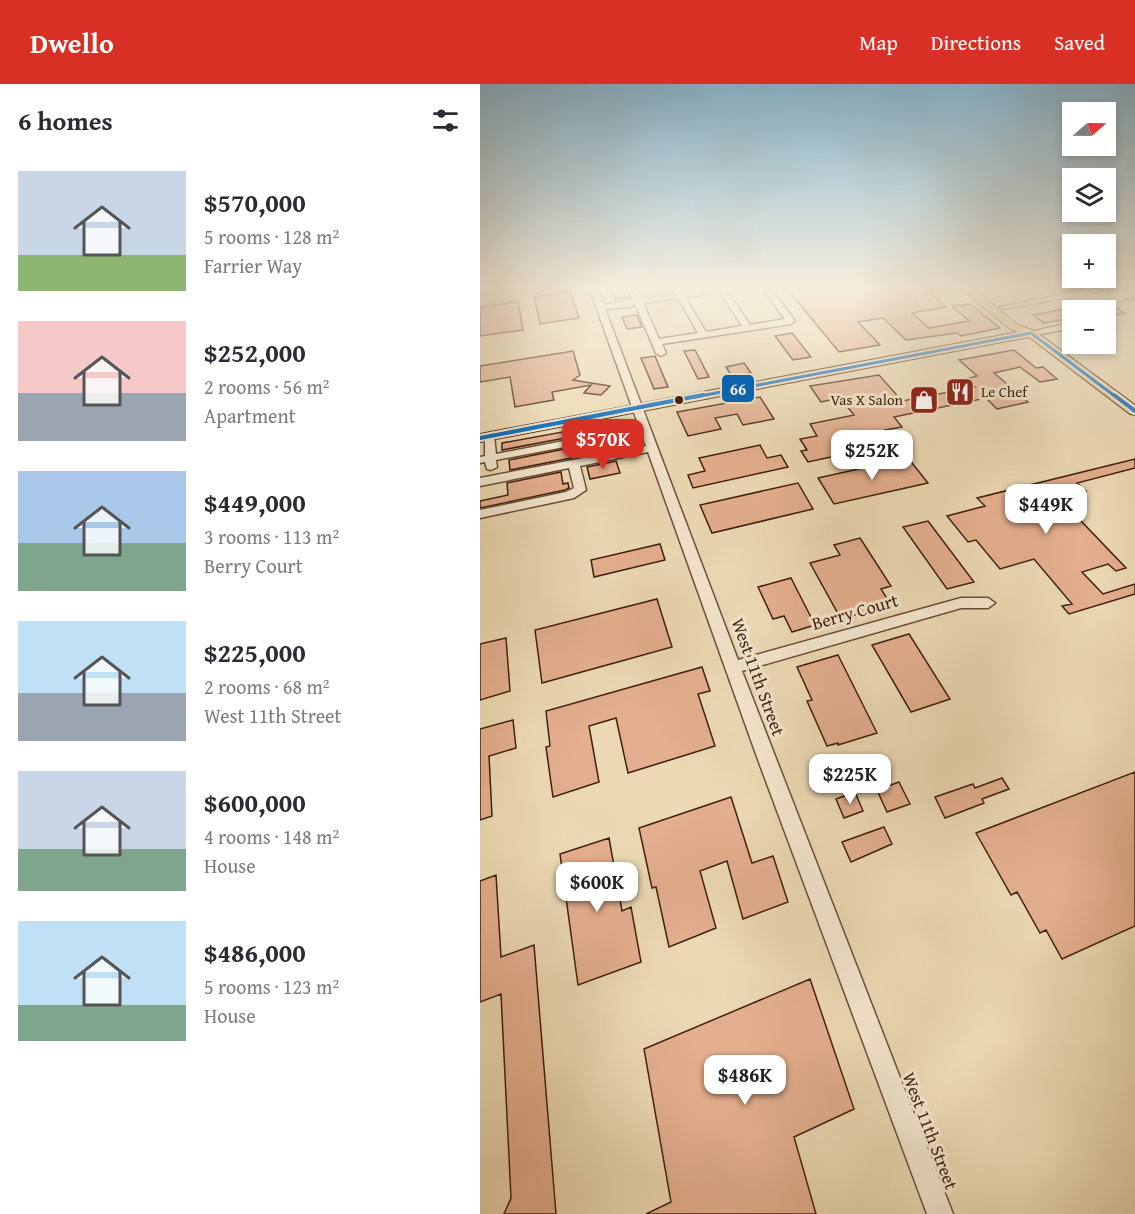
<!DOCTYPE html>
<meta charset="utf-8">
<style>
:root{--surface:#fff;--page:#f2f2f3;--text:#2b2b33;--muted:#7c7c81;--accent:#d93025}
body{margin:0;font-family:"Gentium Book Plus",serif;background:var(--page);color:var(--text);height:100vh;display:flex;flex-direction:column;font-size:22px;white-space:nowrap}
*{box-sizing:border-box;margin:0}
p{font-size:20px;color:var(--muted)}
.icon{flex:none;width:33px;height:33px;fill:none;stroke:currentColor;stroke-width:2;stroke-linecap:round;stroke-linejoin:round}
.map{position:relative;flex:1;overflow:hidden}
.details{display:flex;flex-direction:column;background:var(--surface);width:480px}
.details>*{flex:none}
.needle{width:39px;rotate:70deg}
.fabs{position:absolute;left:582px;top:18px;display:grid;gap:12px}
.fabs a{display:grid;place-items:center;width:54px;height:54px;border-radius:0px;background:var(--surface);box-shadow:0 3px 9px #0003;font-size:30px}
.price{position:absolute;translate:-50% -51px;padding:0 14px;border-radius:12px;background:#fff;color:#222;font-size:20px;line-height:39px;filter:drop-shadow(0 2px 3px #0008)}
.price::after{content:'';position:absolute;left:50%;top:36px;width:18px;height:14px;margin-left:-9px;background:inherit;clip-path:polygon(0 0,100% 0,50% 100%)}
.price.selected{background:var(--accent);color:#fff}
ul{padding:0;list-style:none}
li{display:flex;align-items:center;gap:18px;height:150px;padding:0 18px}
li span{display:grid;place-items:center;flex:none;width:168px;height:120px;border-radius:0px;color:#555}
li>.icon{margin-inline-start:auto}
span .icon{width:72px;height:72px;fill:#fffc;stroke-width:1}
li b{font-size:26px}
h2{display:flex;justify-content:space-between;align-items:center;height:72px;padding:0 18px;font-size:26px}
header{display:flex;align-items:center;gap:36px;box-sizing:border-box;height:84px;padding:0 30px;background:var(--accent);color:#fff}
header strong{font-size:28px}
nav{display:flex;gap:33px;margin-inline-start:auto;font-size:21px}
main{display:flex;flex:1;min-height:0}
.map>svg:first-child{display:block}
.building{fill:#e4af8e;stroke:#411f0e;stroke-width:1.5}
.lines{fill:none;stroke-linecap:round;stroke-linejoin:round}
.minor-casing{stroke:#6c4e38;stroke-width:3}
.major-casing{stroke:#411f0e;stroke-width:2}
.minor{fill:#f3e6ce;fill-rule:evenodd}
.major{fill:#e6bc7a;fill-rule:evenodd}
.bus-1-far1-casing{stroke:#f3e6ce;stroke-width:6}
.bus-1-casing{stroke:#f3e6ce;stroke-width:8}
.bus-1-far1{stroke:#0065bd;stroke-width:3}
.bus-1{stroke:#0065bd;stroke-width:4}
.bus-dot{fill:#411f0e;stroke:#f3e6ce;stroke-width:2}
.labels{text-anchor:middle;stroke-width:6;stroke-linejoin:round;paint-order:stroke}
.far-poi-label{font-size:15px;fill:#411f0e;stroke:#f3e6ce;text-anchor:start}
.street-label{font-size:18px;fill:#411f0e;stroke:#f3e6ce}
.line-badge{stroke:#f3e6ce;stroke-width:2}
.badge-label{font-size:16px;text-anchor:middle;font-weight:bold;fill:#fff}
</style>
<header>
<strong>Dwello</strong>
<nav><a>Map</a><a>Directions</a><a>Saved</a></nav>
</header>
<main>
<section class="details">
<h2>6 homes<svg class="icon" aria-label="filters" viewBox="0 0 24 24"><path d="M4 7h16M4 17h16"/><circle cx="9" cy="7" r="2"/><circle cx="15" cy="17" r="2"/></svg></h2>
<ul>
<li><span style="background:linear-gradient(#c9d6e8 70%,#8fb573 0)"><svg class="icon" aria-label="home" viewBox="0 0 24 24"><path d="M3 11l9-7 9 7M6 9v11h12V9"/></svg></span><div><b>$570,000</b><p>5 rooms · 128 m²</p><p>Farrier Way</p></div></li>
<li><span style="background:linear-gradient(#f6c9c9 60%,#9aa5b1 0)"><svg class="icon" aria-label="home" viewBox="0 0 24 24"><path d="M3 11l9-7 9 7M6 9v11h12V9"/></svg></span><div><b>$252,000</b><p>2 rooms · 56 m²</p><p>Apartment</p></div></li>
<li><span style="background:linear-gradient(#a9c7e8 60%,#7fa58c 0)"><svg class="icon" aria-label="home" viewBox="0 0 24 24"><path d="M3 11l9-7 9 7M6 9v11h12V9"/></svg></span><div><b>$449,000</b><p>3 rooms · 113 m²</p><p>Berry Court</p></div></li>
<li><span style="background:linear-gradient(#bfe0f5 60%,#9aa5b1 0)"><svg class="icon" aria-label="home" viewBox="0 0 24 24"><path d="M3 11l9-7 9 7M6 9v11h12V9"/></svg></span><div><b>$225,000</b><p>2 rooms · 68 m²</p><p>West 11th Street</p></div></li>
<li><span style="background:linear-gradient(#c9d6e8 65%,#7fa58c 0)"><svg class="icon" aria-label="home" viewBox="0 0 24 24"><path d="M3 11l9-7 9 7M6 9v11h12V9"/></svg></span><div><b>$600,000</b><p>4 rooms · 148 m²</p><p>House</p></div></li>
<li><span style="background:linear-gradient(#bfe0f5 70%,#7fa58c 0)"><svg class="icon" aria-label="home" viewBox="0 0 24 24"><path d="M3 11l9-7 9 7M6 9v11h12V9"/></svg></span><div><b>$486,000</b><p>5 rooms · 123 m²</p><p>House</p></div></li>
</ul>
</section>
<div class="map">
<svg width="655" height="1130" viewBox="0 0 655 1130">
<rect width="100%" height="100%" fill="#ecd9b4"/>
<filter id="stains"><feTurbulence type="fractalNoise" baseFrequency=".00333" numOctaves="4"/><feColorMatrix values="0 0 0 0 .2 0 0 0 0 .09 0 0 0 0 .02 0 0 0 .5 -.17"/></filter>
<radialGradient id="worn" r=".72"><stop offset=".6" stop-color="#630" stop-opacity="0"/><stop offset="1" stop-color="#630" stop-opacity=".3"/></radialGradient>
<path class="building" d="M 132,203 L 146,203 L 150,213 L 135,215 Z
M 324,203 L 444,203 L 466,223 L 432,229 L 449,244 L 489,237 L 472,222 L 490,220 L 520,244 L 481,252 L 477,249 L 426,256 L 403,234 L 378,238 L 400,261 L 359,268 L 308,206 Z
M 563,203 L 610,203 L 574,210 Z
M 646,203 L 655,203 L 655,215 L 630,219 L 644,229 L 626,232 L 626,226 L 617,226 L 616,224 L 598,226 L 583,216 Z
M 90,208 L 99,234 L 60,240 L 54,213 Z
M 38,218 L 43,246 L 0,252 L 0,223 Z
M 592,224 L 592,234 L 564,239 L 553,231 Z
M 157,231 L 162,243 L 147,245 L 142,233 Z
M 312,249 L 331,273 L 313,276 L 295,252 Z
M 215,266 L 229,293 L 218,295 L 204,267 Z
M 534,266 L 556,284 L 563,283 L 577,295 L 560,298 L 540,283 L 514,289 L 548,318 L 517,325 L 506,314 L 414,333 L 422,343 L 405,346 L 416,359 L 328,378 L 321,367 L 327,366 L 320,355 L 337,352 L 330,340 L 374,331 L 360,314 L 341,318 L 330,302 L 399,291 L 422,317 L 495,303 L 486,295 L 497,292 L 479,276 Z
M 93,267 L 100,291 L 93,296 L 130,302 L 121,311 L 104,309 L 111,301 L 72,308 L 74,316 L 35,323 L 30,293 L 0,298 L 0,282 Z
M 175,272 L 188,303 L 174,305 L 161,274 Z
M 264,279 L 271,289 L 251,291 L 246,283 Z
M 280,313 L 294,335 L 263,341 L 257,330 L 235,334 L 241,345 L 208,352 L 197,328 Z
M 115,342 L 117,348 L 22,366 L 22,359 Z
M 150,345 L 156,362 L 142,364 L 135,348 Z
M 120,358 L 122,368 L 30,386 L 29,376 Z
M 280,361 L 287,374 L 301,371 L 308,383 L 213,404 L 208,391 L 225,387 L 219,374 Z
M 428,374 L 448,399 L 354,420 L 338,394 Z
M 655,375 L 655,384 L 597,399 L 606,407 L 579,414 L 646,484 L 636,487 L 628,480 L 602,488 L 623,510 L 655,500 L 655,510 L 589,530 L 582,522 L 592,520 L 554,475 L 520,485 L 496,456 L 488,458 L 467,432 L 505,422 L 497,414 Z
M 136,377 L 140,389 L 110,395 L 107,383 Z
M 81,388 L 83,400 L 88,399 L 89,404 L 85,406 L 0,424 L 0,417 L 28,411 L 27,399 Z
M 318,399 L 333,425 L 232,449 L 220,421 Z
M 448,437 L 494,498 L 467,505 L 423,443 Z
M 380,454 L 411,502 L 401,505 L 411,521 L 361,535 L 330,479 L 360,471 L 354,461 Z
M 180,460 L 185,476 L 114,493 L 111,476 Z
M 311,494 L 335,541 L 312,548 L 304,532 L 293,535 L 278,503 Z
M 177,515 L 192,563 L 62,599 L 55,546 Z
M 429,550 L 470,615 L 431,628 L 392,561 Z
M 26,554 L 30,607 L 0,616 L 0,560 Z
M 358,571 L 397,649 L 358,661 L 358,659 L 347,662 L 327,617 L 332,616 L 317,583 Z
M 222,583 L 230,607 L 218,610 L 235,662 L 148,689 L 136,634 L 109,642 L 119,698 L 73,713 L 66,663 L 70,662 L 66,627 Z
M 33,636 L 36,664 L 9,672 L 12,732 L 0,736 L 0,645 Z
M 655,688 L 655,842 L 582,875 L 566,846 L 560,849 L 537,808 L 531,811 L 496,749 Z
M 522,694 L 529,705 L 502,715 L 504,719 L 465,734 L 455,713 L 493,700 L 495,704 Z
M 419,698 L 430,720 L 407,728 L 397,706 Z
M 375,708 L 383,727 L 364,734 L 356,715 Z
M 251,713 L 272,779 L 293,772 L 308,818 L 263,835 L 247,777 L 220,787 L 236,844 L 189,863 L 176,803 L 172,804 L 159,744 Z
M 404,743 L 412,760 L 371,778 L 362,758 Z
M 129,754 L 142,827 L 151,823 L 161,878 L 98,901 L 80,770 Z
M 16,791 L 21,873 L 54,861 L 76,1130 L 24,1130 L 31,1114 L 21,910 L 0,918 L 0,797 Z
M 330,895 L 374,1025 L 314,1053 L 336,1130 L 166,1130 L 191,1118 L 164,965 Z"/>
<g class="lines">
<g class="minor-casing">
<path id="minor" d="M 109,203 L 117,203 L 124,221 L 153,215 L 148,203 L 156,203 L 161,214 L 195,210 L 192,203 L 200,203 L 203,209 L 236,203 L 264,203 L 247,207 L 270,241 L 305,235 L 281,203 L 289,203 L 315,237 L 311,240 L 182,260 L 186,269 L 181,272 L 176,269 L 155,220 L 151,223 L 125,225 L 258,576 L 481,514 L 508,514 L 515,519 L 508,524 L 481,524 L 262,587 L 473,1130 L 447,1130 L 277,673 L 168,368 L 100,382 L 106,406 L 94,414 L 0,434 L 0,426 L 86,408 L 94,404 L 89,384 L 0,402 L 0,394 L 130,369 L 126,355 L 16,376 L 17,383 L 11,386 L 7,385 L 5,378 L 0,379 L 0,373 L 5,372 L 5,350 L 13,350 L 14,352 L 16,370 L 130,348 L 135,351 L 140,367 L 166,362 ZM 240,208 L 262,242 L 226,248 L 205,213 ZM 198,214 L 218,249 L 179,255 L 163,219 Z
M 624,203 L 644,203 L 523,225 L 519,223 Z
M 592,238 L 592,244 L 551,252 L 547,249 Z"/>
</g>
<g class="major-casing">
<path id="major" d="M 479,203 L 491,203 L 538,241 L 555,247 L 655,321 L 655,331 L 650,330 L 549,253 L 0,358 L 0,350 L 538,248 L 530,245 Z"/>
</g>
<use href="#minor" class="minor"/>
<use href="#major" class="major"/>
<g class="bus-1-far1-casing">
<path id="bus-1-far1" d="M 215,313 L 551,249 L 636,313"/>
</g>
<g class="bus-1-casing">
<path id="bus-1" d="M 634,311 L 655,327
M 0,354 L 223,311"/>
</g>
<use href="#bus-1-far1" class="bus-1-far1"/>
<use href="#bus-1" class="bus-1"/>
</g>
<linearGradient id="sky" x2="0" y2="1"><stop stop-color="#88b6d0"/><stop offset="0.56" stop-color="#f6eedd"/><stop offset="1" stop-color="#f6eedd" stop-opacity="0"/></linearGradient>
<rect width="655" height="362" fill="url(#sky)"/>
<defs>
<g id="restaurant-square" transform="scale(1.5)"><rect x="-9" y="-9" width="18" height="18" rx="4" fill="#8f2418" stroke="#f3e6ce"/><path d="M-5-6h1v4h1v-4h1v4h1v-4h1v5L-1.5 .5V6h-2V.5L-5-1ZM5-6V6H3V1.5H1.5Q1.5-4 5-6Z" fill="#fff"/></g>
<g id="shop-square" transform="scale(1.5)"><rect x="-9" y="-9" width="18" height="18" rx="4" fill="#8f2418" stroke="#f3e6ce"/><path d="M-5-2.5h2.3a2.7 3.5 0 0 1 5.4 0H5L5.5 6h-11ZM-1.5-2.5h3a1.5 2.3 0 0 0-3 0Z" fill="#fff"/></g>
</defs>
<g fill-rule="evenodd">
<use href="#restaurant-square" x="480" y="308"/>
<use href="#shop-square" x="444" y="316"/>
</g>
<circle class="bus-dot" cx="199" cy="316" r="5"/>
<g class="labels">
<g class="far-poi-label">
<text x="501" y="313">Le Chef</text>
<text x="423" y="321" text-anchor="end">Vas X Salon</text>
</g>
<g class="street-label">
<text transform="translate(375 528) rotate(-16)" y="6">Berry Court</text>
<text transform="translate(278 593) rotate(70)" y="6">West 11th Street</text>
<text transform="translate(450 1047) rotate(69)" y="6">West 11th Street</text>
</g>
</g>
<rect class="line-badge" x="241" y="290" width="34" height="29" rx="6" fill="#0065bd"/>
<g class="badge-label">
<text x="258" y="311">66</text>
</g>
<rect width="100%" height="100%" filter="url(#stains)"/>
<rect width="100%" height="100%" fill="url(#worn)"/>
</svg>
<div class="fabs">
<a><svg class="needle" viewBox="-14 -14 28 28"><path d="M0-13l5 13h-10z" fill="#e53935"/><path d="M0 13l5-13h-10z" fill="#7c7c81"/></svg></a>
<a><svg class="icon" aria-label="layers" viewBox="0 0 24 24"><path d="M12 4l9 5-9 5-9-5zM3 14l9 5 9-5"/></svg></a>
<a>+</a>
<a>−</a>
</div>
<b class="price selected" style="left:123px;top:386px">$570K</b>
<b class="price" style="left:392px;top:397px">$252K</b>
<b class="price" style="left:566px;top:451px">$449K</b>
<b class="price" style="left:370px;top:721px">$225K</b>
<b class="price" style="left:117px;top:829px">$600K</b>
<b class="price" style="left:265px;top:1022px">$486K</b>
</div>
</main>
